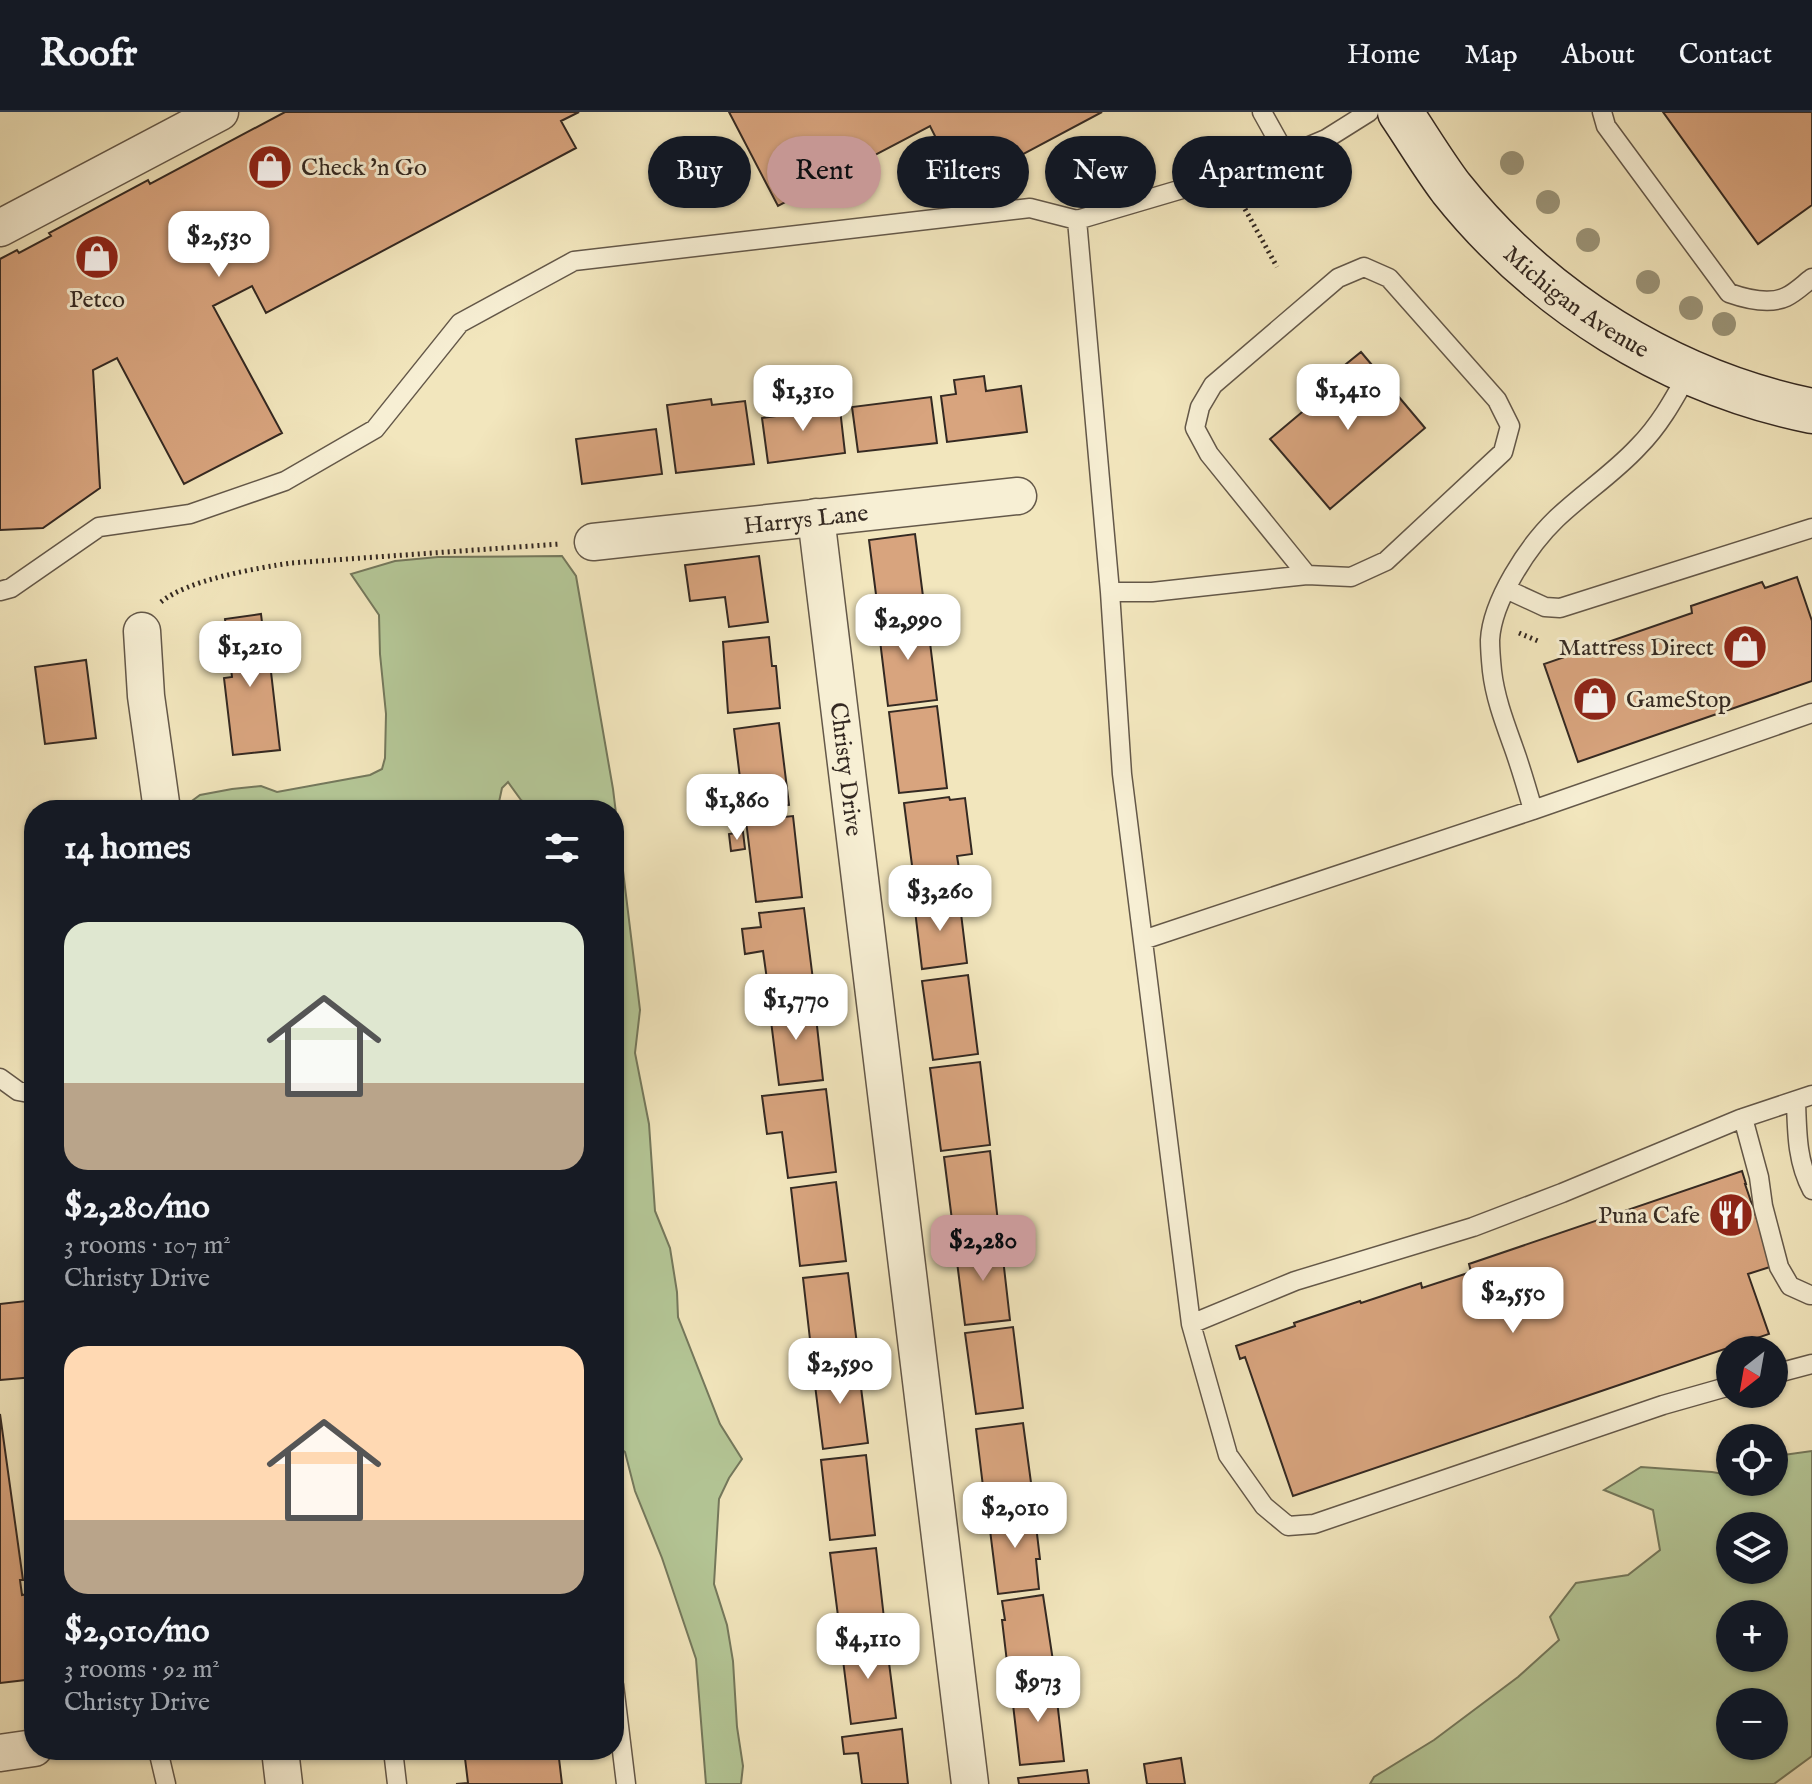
<!DOCTYPE html>
<meta charset="utf-8">
<style>
:root{--surface:#171b24;--page:#20242c;--text:#f1f3f6;--muted:#9ea1a6;--line:#363941;--accent:#c59692}
body{margin:0;font-family:"IM FELL English",serif;background:var(--page);color:var(--text);height:100vh;display:flex;flex-direction:column;font-size:30px;white-space:nowrap}
*{box-sizing:border-box;margin:0}
p{font-size:26px;color:var(--muted)}
.icon{flex:none;width:44px;height:44px;fill:none;stroke:currentColor;stroke-width:2;stroke-linecap:round;stroke-linejoin:round}
.map{position:relative;flex:1;overflow:hidden}
.details{position:absolute;left:24px;top:688px;width:600px;height:960px;display:flex;flex-direction:column;background:var(--surface);border-radius:32px;box-shadow:0 2px 6px #0004}
.details>*{flex:none}
.hud{position:absolute;left:648px;top:24px;width:760px;height:72px;display:flex;gap:16px}
.needle{width:52px;rotate:211deg}
.controls{position:absolute;left:1716px;top:1224px;display:grid;gap:16px}
.controls a{display:grid;place-items:center;width:72px;height:72px;border-radius:50%;background:var(--surface);box-shadow:0 2px 6px #0004;font-size:40px}
.price{position:absolute;translate:-50% -68px;padding:0 18px;border-radius:16px;background:#fff;color:#222;font-size:26px;line-height:52px;filter:drop-shadow(0 2px 4px #0008)}
.price::after{content:'';position:absolute;left:50%;top:48px;width:24px;height:18px;margin-left:-12px;background:inherit;clip-path:polygon(0 0,100% 0,50% 100%)}
.price.active{background:var(--accent);color:#111}
ul{padding:0;list-style:none}
li{display:grid;align-content:center;gap:16px;height:424px;padding:0 40px}
li span{display:grid;place-items:center;height:248px;border-radius:24px;color:#555}
li>.icon{margin-inline-start:auto}
span .icon{width:144px;height:144px;fill:#fffc;stroke-width:1}
li b{font-size:34px}
h2{display:flex;justify-content:space-between;align-items:center;height:96px;padding:0 40px;font-size:34px}
.chip{padding:0 28px;border-radius:36px;background:var(--surface);box-shadow:0 2px 6px #0004;font-size:28px;line-height:72px}
.chip.active{background:var(--accent);color:#111}
header{display:flex;align-items:center;gap:48px;box-sizing:border-box;height:112px;padding:0 40px;background:var(--surface);border-bottom:2px solid var(--line)}
header strong{font-size:38px}
nav{display:flex;gap:44px;margin-inline-start:auto;font-size:28px}
.map>svg:first-child{display:block}
.green{fill:#b4c696;stroke:#74785c;stroke-width:2;fill-rule:evenodd}
.building{fill:#d8a47e;stroke:#342922;stroke-width:2}
.lines{fill:none;stroke-linecap:round;stroke-linejoin:round}
.lane-casing{stroke:#645849;stroke-width:21}
.street-casing{stroke:#645849;stroke-width:39}
.secondary-casing{stroke:#342922;stroke-width:47}
.path{stroke:#342922;stroke-width:5;stroke-dasharray:2 4;stroke-linecap:butt}
.lane{stroke:#f7efd4;stroke-width:18}
.street{stroke:#f7efd4;stroke-width:36}
.secondary{stroke:#f7efd4;stroke-width:44}
.tree{fill:#9b9478}
.labels{text-anchor:middle;stroke-width:6;stroke-linejoin:round;paint-order:stroke}
.poi-label{font-size:24px;fill:#342922;stroke:#f7efd4;text-anchor:start}
.street-label{font-size:24px;fill:#342922;stroke:#f7efd4}
</style>
<header>
<strong>Roofr</strong>
<nav><a>Home</a><a>Map</a><a>About</a><a>Contact</a></nav>
</header>
<div class="map">
<svg width="1812" height="1672" viewBox="0 0 1812 1672">
<rect width="100%" height="100%" fill="#f2e6bd"/>
<filter id="stains"><feTurbulence type="fractalNoise" baseFrequency=".0025" numOctaves="4"/><feColorMatrix values="0 0 0 0 .2 0 0 0 0 .09 0 0 0 0 .02 0 0 0 .5 -.17"/></filter>
<radialGradient id="worn" r=".72"><stop offset=".6" stop-color="#630" stop-opacity="0"/><stop offset="1" stop-color="#630" stop-opacity=".3"/></radialGradient>
<path class="green" d="M 562,444 L 576,464 L 613,677 L 640,898 L 635,941 L 649,1012 L 655,1099 L 670,1136 L 677,1180 L 678,1205 L 720,1312 L 742,1347 L 729,1366 L 719,1387 L 714,1472 L 727,1513 L 733,1549 L 737,1615 L 743,1654 L 741,1672 L 706,1672 L 696,1547 L 662,1446 L 635,1379 L 625,1340 L 614,1331 L 614,1112 L 619,1111 C 627,1096 621,1077 614,1061 L 614,698 L 539,698 L 521,688 L 508,670 L 502,676 L 499,690 L 484,698 L 187,698 L 189,691 L 200,683 L 232,677 L 261,674 L 277,680 L 370,663 L 382,657 L 385,646 L 386,602 L 380,542 L 379,503 L 351,462 L 395,449 L 438,445 Z
M 1812,1339 L 1812,1644 L 1774,1672 L 1370,1672 L 1374,1665 L 1434,1628 L 1518,1565 L 1559,1528 L 1550,1505 L 1576,1471 L 1628,1463 L 1660,1438 L 1653,1398 L 1604,1378 L 1641,1355 L 1712,1360 L 1730,1363 L 1730,1370 L 1774,1370 L 1774,1347 L 1776,1344 ZM 1774,1414 L 1774,1458 L 1730,1458 L 1730,1414 ZM 1730,1502 L 1774,1502 L 1774,1546 L 1730,1546 ZM 1774,1590 L 1774,1634 L 1730,1634 L 1730,1590 Z"/>
<path class="building" d="M 285,0 L 579,0 L 561,9 L 576,36 L 266,201 L 252,174 L 213,194 L 282,321 L 184,372 L 117,246 L 93,258 L 100,376 L 43,416 L 0,418 L 0,147 L 17,138 L 19,141 L 51,124 L 49,121 L 148,68 L 150,72 Z
M 729,0 L 1102,0 L 969,71 L 955,44 L 947,48 L 930,14 L 778,94 Z
M 1663,0 L 1812,0 L 1812,93 L 1758,132 Z
M 1361,240 L 1425,316 L 1330,397 L 1270,327 L 1345,264 L 1340,257 Z
M 984,264 L 986,279 L 1021,274 L 1027,320 L 947,330 L 941,284 L 956,282 L 954,268 Z
M 931,285 L 937,331 L 858,340 L 852,295 Z
M 807,286 L 808,301 L 840,297 L 845,341 L 768,351 L 762,306 L 784,303 L 782,289 Z
M 711,287 L 712,293 L 745,289 L 754,352 L 676,361 L 667,293 Z
M 656,317 L 662,362 L 582,372 L 576,327 Z
M 915,422 L 925,500 L 879,506 L 869,428 Z
M 759,444 L 768,510 L 729,515 L 725,485 L 690,489 L 685,453 Z
M 1797,465 L 1812,509 L 1812,569 L 1578,650 L 1544,552 L 1692,501 L 1691,494 L 1762,470 L 1765,476 Z
M 261,502 L 268,560 L 271,560 L 280,638 L 233,643 L 224,566 L 232,565 L 225,507 Z
M 927,506 L 937,588 L 888,594 L 878,512 Z
M 769,525 L 772,554 L 776,554 L 780,596 L 728,601 L 723,530 Z
M 86,548 L 96,626 L 45,632 L 35,555 Z
M 937,594 L 947,676 L 899,681 L 889,600 Z
M 779,611 L 789,693 L 744,699 L 734,617 Z
M 949,685 L 950,688 L 965,686 L 972,742 L 957,744 L 960,763 L 914,769 L 904,691 Z
M 793,704 L 802,785 L 756,790 L 746,709 Z
M 743,720 L 745,737 L 731,739 L 729,722 Z
M 959,785 L 967,851 L 922,857 L 914,790 Z
M 804,796 L 814,876 L 769,882 L 763,839 L 745,842 L 742,817 L 761,815 L 759,801 Z
M 968,863 L 978,942 L 933,948 L 922,869 Z
M 814,887 L 823,968 L 779,973 L 769,893 Z
M 980,950 L 990,1033 L 941,1039 L 930,956 Z
M 826,977 L 836,1060 L 788,1066 L 782,1020 L 767,1022 L 762,984 Z
M 990,1039 L 999,1119 L 954,1124 L 944,1045 Z
M 1742,1059 L 1746,1072 L 1745,1072 L 1773,1154 L 1748,1162 L 1769,1222 L 1293,1384 L 1245,1245 L 1240,1247 L 1236,1234 L 1295,1214 L 1294,1211 L 1360,1189 L 1361,1191 L 1421,1171 L 1422,1176 L 1471,1160 L 1469,1152 Z
M 836,1070 L 846,1149 L 800,1154 L 791,1076 Z
M 1001,1129 L 1010,1208 L 965,1213 L 955,1134 Z
M 848,1161 L 858,1240 L 812,1245 L 803,1166 Z
M 26,1189 L 34,1265 L 0,1268 L 0,1192 Z
M 1013,1215 L 1023,1296 L 976,1302 L 965,1221 Z
M 858,1252 L 868,1331 L 823,1337 L 813,1257 Z
M 0,1302 L 23,1468 L 20,1468 L 22,1483 L 34,1481 L 34,1567 L 0,1571 Z
M 1023,1311 L 1034,1393 L 986,1399 L 976,1317 Z
M 866,1343 L 875,1423 L 830,1428 L 821,1348 Z
M 1034,1397 L 1040,1447 L 1036,1447 L 1039,1477 L 998,1482 L 988,1402 Z
M 876,1436 L 885,1515 L 840,1520 L 830,1441 Z
M 1043,1483 L 1055,1562 L 1009,1567 L 1002,1508 L 1005,1508 L 1002,1489 Z
M 886,1527 L 896,1606 L 851,1612 L 841,1532 Z
M 1055,1571 L 1064,1649 L 1020,1653 L 1011,1575 Z
M 902,1617 L 908,1672 L 862,1672 L 858,1641 L 844,1642 L 842,1625 Z
M 464,1638 L 558,1638 L 562,1672 L 456,1672 L 468,1671 Z
M 1181,1646 L 1185,1672 L 1147,1672 L 1144,1652 Z
M 1087,1658 L 1089,1672 L 1019,1672 L 1018,1666 Z"/>
<g class="lines">
<g class="lane-casing">
<path id="lane" d="M 1262,0 L 1286,43
M 1369,0 L 1326,27 L 1267,52 L 1077,108 L 1110,480 L 1122,662 L 1191,1212 L 1228,1343 L 1264,1394 L 1288,1414 L 1314,1412 L 1663,1293 L 1730,1274
M 1602,0 L 1606,14 L 1729,181 C 1746,187 1769,193 1786,185 C 1795,181 1804,172 1812,166
M 1689,260 C 1674,287 1660,313 1638,335 C 1613,362 1582,382 1556,407 C 1528,434 1492,489 1490,528 C 1490,538 1491,549 1492,559 C 1495,585 1504,609 1513,634 C 1521,656 1527,677 1533,698 L 1812,601
M 1506,477 L 1545,495 L 1560,496 L 1812,416
M 0,479 L 11,476 L 99,415 L 190,402 L 285,369 L 375,317 L 460,211 L 574,149 L 1030,96 L 1077,108
M 1110,480 L 1152,480 L 1307,463 L 1351,465 L 1386,449 L 1503,340 L 1510,314 L 1497,288 L 1389,166 L 1364,155 L 1338,166 L 1213,273 L 1200,295 L 1195,316 L 1209,342 L 1307,463
M 1143,828 L 1533,698
M 0,966 L 18,979 L 34,982
M 1796,989 C 1797,1021 1797,1050 1812,1078
M 1743,1006 L 1759,1065 L 1763,1094 L 1779,1155 L 1790,1174 L 1810,1183 L 1812,1183
M 1191,1212 L 1295,1169 L 1473,1115 L 1562,1081 L 1740,1007 L 1812,983
M 1774,1262 L 1812,1252
M 614,1573 L 626,1672
M 158,1638 L 166,1672
M 393,1638 L 397,1672"/>
</g>
<g class="street-casing">
<g id="street">
<path d="M 0,116 L 220,0"/>
<path id="s1" d="M 816,405 L 970,1672"/>
<path id="s2" d="M 593,430 L 1018,384"/>
<path d="M 142,519 L 146,584 L 162,698"/>
<path d="M 280,1638 L 284,1672"/>
<path d="M 0,1641 L 34,1636"/>
</g>
</g>
<g class="secondary-casing">
<g id="secondary">
<path id="s3" d="M 1400,0 C 1417,25 1433,52 1451,76 C 1541,189 1670,270 1812,299"/>
</g>
</g>
<path class="path" d="M 1245,97 L 1277,155
M 161,490 C 187,468 257,456 291,451 L 560,432
M 1519,521 L 1538,529"/>
<use href="#lane" class="lane"/>
<use href="#street" class="street"/>
<use href="#secondary" class="secondary"/>
</g>
<g class="tree">
<circle cx="1512" cy="51" r="12"/>
<circle cx="1548" cy="90" r="12"/>
<circle cx="1588" cy="128" r="12"/>
<circle cx="1648" cy="170" r="12"/>
<circle cx="1691" cy="196" r="12"/>
<circle cx="1724" cy="212" r="12"/>
</g>
<defs>
<g id="shop-disc" transform="scale(2.3)"><circle r="9.5" fill="#8f2418" stroke="#f7efd4"/><path d="M-5-2.5h2.3a2.7 3.5 0 0 1 5.4 0H5L5.5 6h-11ZM-1.5-2.5h3a1.5 2.3 0 0 0-3 0Z" fill="#fff"/></g>
<g id="restaurant-disc" transform="scale(2.3)"><circle r="9.5" fill="#8f2418" stroke="#f7efd4"/><path d="M-5-6h1v4h1v-4h1v4h1v-4h1v5L-1.5 .5V6h-2V.5L-5-1ZM5-6V6H3V1.5H1.5Q1.5-4 5-6Z" fill="#fff"/></g>
</defs>
<g fill-rule="evenodd">
<use href="#shop-disc" x="270" y="55"/>
<use href="#shop-disc" x="97" y="145"/>
<use href="#shop-disc" x="1745" y="535"/>
<use href="#shop-disc" x="1595" y="587"/>
<use href="#restaurant-disc" x="1731" y="1103"/>
</g>
<g class="labels">
<g class="poi-label">
<text x="301" y="63">Check 'n Go</text>
<text x="97" y="195" text-anchor="middle">Petco</text>
<text x="1714" y="543" text-anchor="end">Mattress Direct</text>
<text x="1626" y="595">GameStop</text>
<text x="1700" y="1111" text-anchor="end">Puna Cafe</text>
</g>
<g class="street-label">
<text dy="8" stroke="none"><textPath href="#s3" startOffset="262">Michigan Avenue</textPath></text>
<text dy="8" stroke="none"><textPath href="#s2" startOffset="214">Harrys Lane</textPath></text>
<text dy="8" stroke="none"><textPath href="#s1" startOffset="254">Christy Drive</textPath></text>
</g>
</g>
<rect width="100%" height="100%" filter="url(#stains)"/>
<rect width="100%" height="100%" fill="url(#worn)"/>
</svg>
<div class="controls">
<a><svg class="needle" viewBox="-14 -14 28 28"><path d="M0-13l5 13h-10z" fill="#e53935"/><path d="M0 13l5-13h-10z" fill="#9ea1a6"/></svg></a>
<a><svg class="icon" aria-label="locate" viewBox="0 0 24 24"><circle cx="12" cy="12" r="6"/><path d="M12 2v4M12 18v4M2 12h4M18 12h4"/></svg></a>
<a><svg class="icon" aria-label="layers" viewBox="0 0 24 24"><path d="M12 4l9 5-9 5-9-5zM3 14l9 5 9-5"/></svg></a>
<a>+</a>
<a>−</a>
</div>
<b class="price" style="left:219px;top:167px">$2,530</b>
<b class="price" style="left:1348px;top:320px">$1,410</b>
<b class="price" style="left:803px;top:321px">$1,310</b>
<b class="price" style="left:908px;top:550px">$2,990</b>
<b class="price" style="left:250px;top:577px">$1,210</b>
<b class="price" style="left:737px;top:730px">$1,860</b>
<b class="price" style="left:940px;top:821px">$3,260</b>
<b class="price" style="left:796px;top:930px">$1,770</b>
<b class="price active" style="left:983px;top:1171px">$2,280</b>
<b class="price" style="left:1513px;top:1223px">$2,550</b>
<b class="price" style="left:840px;top:1294px">$2,590</b>
<b class="price" style="left:1015px;top:1438px">$2,010</b>
<b class="price" style="left:868px;top:1569px">$4,110</b>
<b class="price" style="left:1038px;top:1612px">$973</b>
<div class="hud">
<a class="chip">Buy</a>
<a class="chip active">Rent</a>
<a class="chip">Filters</a>
<a class="chip">New</a>
<a class="chip">Apartment</a>
</div>
<section class="details">
<h2>14 homes<svg class="icon" aria-label="filters" viewBox="0 0 24 24"><path d="M4 7h16M4 17h16"/><circle cx="9" cy="7" r="2"/><circle cx="15" cy="17" r="2"/></svg></h2>
<ul>
<li><span style="background:linear-gradient(#dfe7d0 65%,#b9a48a 0)"><svg class="icon" aria-label="home" viewBox="0 0 24 24"><path d="M3 11l9-7 9 7M6 9v11h12V9"/></svg></span><div><b>$2,280/mo</b><p>3 rooms · 107 m²</p><p>Christy Drive</p></div></li>
<li><span style="background:linear-gradient(#ffd9b3 70%,#b9a48a 0)"><svg class="icon" aria-label="home" viewBox="0 0 24 24"><path d="M3 11l9-7 9 7M6 9v11h12V9"/></svg></span><div><b>$2,010/mo</b><p>3 rooms · 92 m²</p><p>Christy Drive</p></div></li>
</ul>
</section>
</div>
